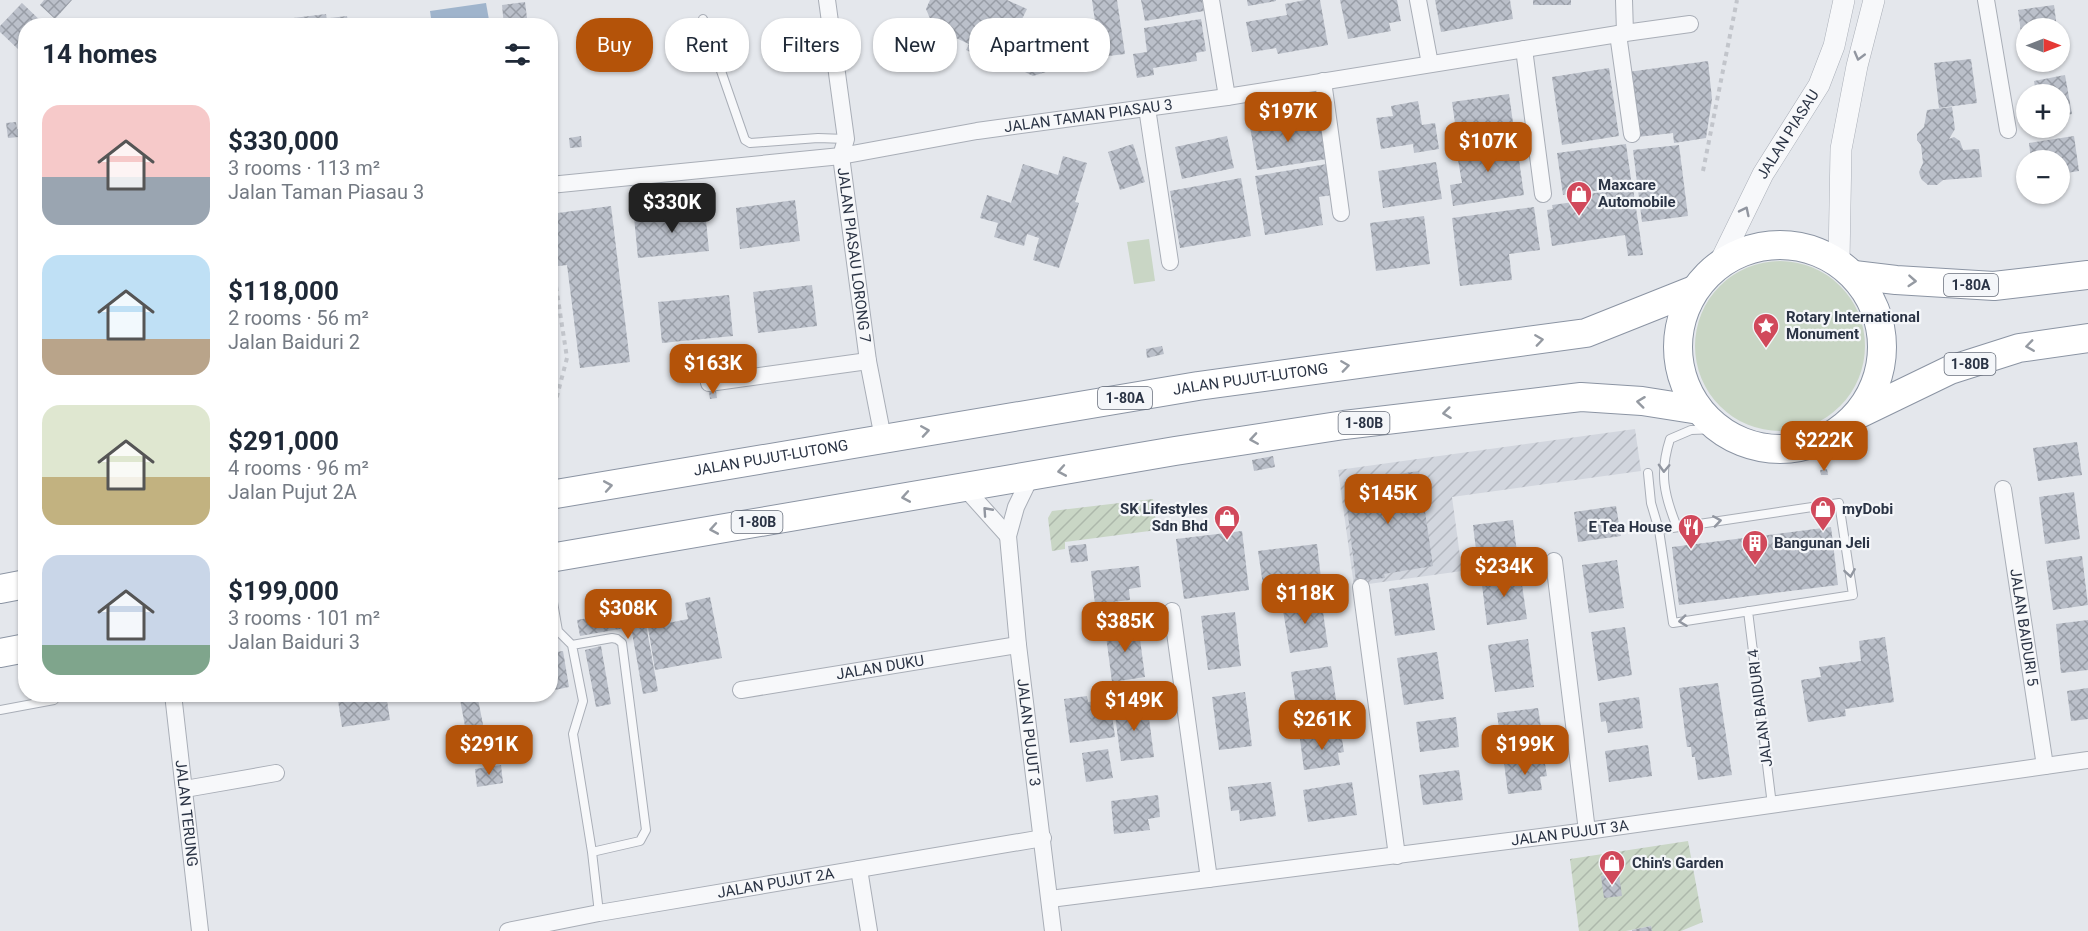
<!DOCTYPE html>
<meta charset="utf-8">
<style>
:root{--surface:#fff;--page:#f2f2f3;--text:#1f2937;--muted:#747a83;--accent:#b45309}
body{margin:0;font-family:Roboto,sans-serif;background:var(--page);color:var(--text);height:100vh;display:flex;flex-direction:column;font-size:22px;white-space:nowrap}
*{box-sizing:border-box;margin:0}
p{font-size:20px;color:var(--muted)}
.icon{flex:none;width:33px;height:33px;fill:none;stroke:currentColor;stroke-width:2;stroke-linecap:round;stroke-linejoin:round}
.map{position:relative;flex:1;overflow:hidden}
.drawer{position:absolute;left:18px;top:18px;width:540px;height:684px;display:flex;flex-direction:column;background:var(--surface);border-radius:24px;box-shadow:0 2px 4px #0004}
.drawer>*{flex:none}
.banner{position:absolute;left:576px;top:18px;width:570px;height:54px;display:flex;gap:12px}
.needle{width:39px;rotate:90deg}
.buttons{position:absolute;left:2016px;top:18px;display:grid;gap:12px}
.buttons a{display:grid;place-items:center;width:54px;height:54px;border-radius:50%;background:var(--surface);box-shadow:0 2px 4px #0004;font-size:30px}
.price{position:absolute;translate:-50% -51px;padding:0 14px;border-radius:12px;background:var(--accent);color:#fff;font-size:20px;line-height:39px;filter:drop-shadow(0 2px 3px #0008)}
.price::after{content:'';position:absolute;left:50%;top:36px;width:18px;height:14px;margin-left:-9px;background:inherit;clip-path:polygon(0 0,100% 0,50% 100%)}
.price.on{background:#222;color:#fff}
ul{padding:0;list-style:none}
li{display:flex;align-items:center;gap:18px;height:150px;padding:0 24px}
li span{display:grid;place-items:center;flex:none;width:168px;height:120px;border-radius:18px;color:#555}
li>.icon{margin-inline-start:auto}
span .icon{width:72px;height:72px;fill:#fffc;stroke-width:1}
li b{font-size:26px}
h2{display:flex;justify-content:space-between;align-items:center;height:72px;padding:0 24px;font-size:26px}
.pill{padding:0 21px;border-radius:24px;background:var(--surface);box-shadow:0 2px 4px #0004;font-size:21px;line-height:54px}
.pill.on{background:var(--accent);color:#fff}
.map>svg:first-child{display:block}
.industrial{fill:url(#industrial-furrows)}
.grass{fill:#c9d6c5}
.garden{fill:url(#garden-furrows)}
.water{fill:#9fb4cc}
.building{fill:url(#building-cross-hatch)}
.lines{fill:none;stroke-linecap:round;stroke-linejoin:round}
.service-casing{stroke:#a9aeb7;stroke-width:10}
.minor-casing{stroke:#a9aeb7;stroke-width:18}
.tertiary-casing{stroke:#a9aeb7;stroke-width:22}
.trunk-casing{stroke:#8b94a3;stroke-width:30}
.path{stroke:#c2c5cb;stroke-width:4;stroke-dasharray:4.5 4.5;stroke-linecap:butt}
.service{stroke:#f7f8fa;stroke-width:8}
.minor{stroke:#f7f8fa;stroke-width:16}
.tertiary{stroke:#f7f8fa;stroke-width:21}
.trunk{stroke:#fff;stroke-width:28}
.oneway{stroke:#9196a0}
.oneway2{stroke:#959aa2}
.labels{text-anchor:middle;stroke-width:4.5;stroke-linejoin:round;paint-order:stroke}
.shield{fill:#f4f6f9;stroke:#676e7b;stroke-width:1.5}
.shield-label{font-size:14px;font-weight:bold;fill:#2b3445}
.street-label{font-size:15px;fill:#2b3445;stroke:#f4f6f9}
.poi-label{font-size:15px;font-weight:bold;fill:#2b3445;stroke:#f4f6f9;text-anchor:start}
</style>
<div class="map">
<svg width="2088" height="931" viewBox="0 0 2088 931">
<defs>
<pattern id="industrial-furrows" width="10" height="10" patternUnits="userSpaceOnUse" patternTransform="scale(1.5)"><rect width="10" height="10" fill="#d2d6de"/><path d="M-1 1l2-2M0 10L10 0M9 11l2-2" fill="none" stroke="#b4b8c0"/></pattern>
<pattern id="garden-furrows" width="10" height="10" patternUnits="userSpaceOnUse" patternTransform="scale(1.5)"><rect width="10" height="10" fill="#c9d6c5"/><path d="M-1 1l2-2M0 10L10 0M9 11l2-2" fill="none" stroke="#adb8ab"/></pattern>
<pattern id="building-cross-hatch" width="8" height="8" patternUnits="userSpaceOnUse" patternTransform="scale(1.5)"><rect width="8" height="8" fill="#bbc0ca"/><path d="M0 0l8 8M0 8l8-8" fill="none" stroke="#989da6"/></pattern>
</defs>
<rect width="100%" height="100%" fill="#e4e7ec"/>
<path class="industrial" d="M 1635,429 L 1641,471 L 1452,497 L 1462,571 L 1354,586 L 1338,470 Z"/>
<path class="grass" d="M 1149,239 L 1155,281 L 1134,284 L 1127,242 Z
M1695 346a85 85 0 1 1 170 0a85 85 0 1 1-170 0Z"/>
<path class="garden" d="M 1153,499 L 1157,530 L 1065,542 L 1065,549 L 1052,551 L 1048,518 L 1052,511 Z
M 1688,841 L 1703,922 L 1681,931 L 1652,931 L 1651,926 L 1626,931 L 1579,931 L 1570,859 Z"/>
<path class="water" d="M 486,3 L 489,20 L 454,25 L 432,25 L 430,11 Z"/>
<path class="building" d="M 44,0 L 72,0 L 55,19 L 40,5 Z
M 930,0 L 1007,0 L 1027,9 L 1019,25 L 1051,40 L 1056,55 L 1049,71 L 1033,76 L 989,54 L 987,60 L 966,50 L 969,44 L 934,28 L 926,9 Z
M 1092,0 L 1117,0 L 1125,54 L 1100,57 Z
M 1141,0 L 1202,0 L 1204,11 L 1145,21 Z
M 1247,0 L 1276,0 L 1276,1 L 1248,6 Z
M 1305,0 L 1320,0 L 1328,45 L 1278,54 L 1276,48 L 1252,52 L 1246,22 L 1287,15 L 1285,4 Z
M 1340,0 L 1397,0 L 1401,21 L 1389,23 L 1391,31 L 1348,39 Z
M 1435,0 L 1510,0 L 1513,19 L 1441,32 Z
M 1533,0 L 1571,0 L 1571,5 L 1533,5 Z
M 525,2 L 528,26 L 504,26 L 502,5 Z
M 22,3 L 43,23 L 41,26 L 26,26 L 26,43 L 19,50 L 0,32 L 0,26 Z
M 2054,5 L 2057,28 L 2026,28 L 2026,56 L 2024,56 L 2018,10 Z
M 326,14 L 328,26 L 278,26 L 277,20 Z
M 347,16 L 349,26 L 331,26 L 330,18 Z
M 1201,19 L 1206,51 L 1196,53 L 1197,61 L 1153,68 L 1154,75 L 1137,78 L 1133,54 L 1147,52 L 1144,28 Z
M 1971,59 L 1977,103 L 1939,108 L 1934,63 Z
M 1708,61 L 1712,99 L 1706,138 L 1674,143 L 1673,133 L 1637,137 L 1628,72 Z
M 1609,68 L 1619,136 L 1562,145 L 1552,77 Z
M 2065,75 L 2072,114 L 2060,116 L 2060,94 L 2036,94 L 2034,81 Z
M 1509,94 L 1515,137 L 1458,144 L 1452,102 Z
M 1418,101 L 1422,125 L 1435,123 L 1439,149 L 1414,153 L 1413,144 L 1381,149 L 1376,118 L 1393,116 L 1391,106 Z
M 1952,107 L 1955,129 L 1949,139 L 1954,137 L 1960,141 L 1963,150 L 1979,149 L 1982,177 L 1943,180 L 1937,185 L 1928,185 L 1922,180 L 1920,176 L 1919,172 L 1923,163 L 1921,145 L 1917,140 L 1917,134 L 1924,127 L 1927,110 Z
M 1320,115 L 1327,159 L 1257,170 L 1250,126 Z
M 16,122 L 17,129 L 26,128 L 26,177 L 19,137 L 8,138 L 6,123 Z
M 581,136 L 582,147 L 570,148 L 569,138 Z
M 1227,136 L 1234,168 L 1182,179 L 1175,147 Z
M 2074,136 L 2079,171 L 2060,174 L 2060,160 L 2031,160 L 2029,143 Z
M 1516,139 L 1524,195 L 1453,206 L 1450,185 L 1462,183 L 1456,148 Z
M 1133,144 L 1145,182 L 1120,190 L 1108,152 Z
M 1626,144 L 1632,186 L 1563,195 L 1557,153 Z
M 1679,145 L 1688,216 L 1642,222 L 1633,150 Z
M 1063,156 L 1087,163 L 1075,202 L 1079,203 L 1059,268 L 1033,260 L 1039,238 L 1027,234 L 1024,246 L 994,237 L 998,223 L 980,218 L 987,195 L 1011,203 L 1023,164 L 1058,175 Z
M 1436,162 L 1442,199 L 1383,208 L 1378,171 Z
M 1327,164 L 1332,195 L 1319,197 L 1323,225 L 1265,235 L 1255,176 Z
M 1241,178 L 1251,236 L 1180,248 L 1170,191 Z
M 1633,188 L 1643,255 L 1628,256 L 1625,235 L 1552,246 L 1547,210 L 1553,209 L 1552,205 L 1588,200 L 1588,194 Z
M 795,200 L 800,241 L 740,249 L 736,208 Z
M 611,206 L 630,362 L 580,368 L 567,265 L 550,267 L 550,214 Z
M 1534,207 L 1540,250 L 1509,254 L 1512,280 L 1460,286 L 1452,218 Z
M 705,210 L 709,251 L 638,258 L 634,217 Z
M 1424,216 L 1430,264 L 1376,271 L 1370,223 Z
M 812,285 L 817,326 L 758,333 L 753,292 Z
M 729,295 L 733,336 L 662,343 L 658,302 Z
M 550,310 L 556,329 L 550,331 Z
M 550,341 L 556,359 L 550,360 Z
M 1162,346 L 1164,354 L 1147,358 L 1146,349 Z
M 716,391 L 717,398 L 710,399 L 709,392 Z
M 2077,442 L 2082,475 L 2038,481 L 2033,448 Z
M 1273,456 L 1275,467 L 1254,471 L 1252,460 Z
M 1827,469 L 1828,475 L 1821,475 L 1820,470 Z
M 1419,471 L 1433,566 L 1384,574 L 1385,578 L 1356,581 L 1344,482 Z
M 2074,492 L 2080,539 L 2045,544 L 2039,497 Z
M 1616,506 L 1621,536 L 1578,542 L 1574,512 Z
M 1513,520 L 1517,553 L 1477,558 L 1473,525 Z
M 1831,527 L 1838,585 L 1679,605 L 1672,547 Z
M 1242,531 L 1249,590 L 1184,599 L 1176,539 Z
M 1086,544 L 1088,561 L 1071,563 L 1068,546 Z
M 1317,544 L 1321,578 L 1263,585 L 1258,551 Z
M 2082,556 L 2088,605 L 2053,610 L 2046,561 Z
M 1617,560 L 1624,608 L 1589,613 L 1582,565 Z
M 1139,566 L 1141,587 L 1129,589 L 1130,600 L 1095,604 L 1091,571 Z
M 1520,571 L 1527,619 L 1487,625 L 1481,577 Z
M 1428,583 L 1435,630 L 1395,636 L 1389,589 Z
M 710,597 L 722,658 L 655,670 L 648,627 L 688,619 L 685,603 Z
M 1321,598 L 1328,647 L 1290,653 L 1282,604 Z
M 643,608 L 658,691 L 643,694 L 631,627 L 580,636 L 577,620 Z
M 1235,612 L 1241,666 L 1208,670 L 1201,616 Z
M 2088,620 L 2088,670 L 2061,673 L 2056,624 Z
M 1138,624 L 1145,677 L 1112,682 L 1105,628 Z
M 1625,627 L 1632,675 L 1598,681 L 1591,632 Z
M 1885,637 L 1894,702 L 1845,709 L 1846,716 L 1808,722 L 1801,680 L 1821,677 L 1819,667 L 1861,661 L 1859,641 Z
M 1528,639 L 1534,687 L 1495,692 L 1488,645 Z
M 601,646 L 611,704 L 596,707 L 585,650 Z
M 563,651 L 569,687 L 550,691 L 550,653 Z
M 1437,652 L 1444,699 L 1404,705 L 1397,658 Z
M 1331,666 L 1338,713 L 1298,719 L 1291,672 Z
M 1718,683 L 1732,775 L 1698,780 L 1695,757 L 1692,757 L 1691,747 L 1687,747 L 1679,688 Z
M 2088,688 L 2088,719 L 2071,721 L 2067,691 Z
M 1245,692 L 1252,746 L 1219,750 L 1212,697 Z
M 337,694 L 386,694 L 390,720 L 342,727 Z
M 459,694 L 477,694 L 488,750 L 470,753 Z
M 1087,696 L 1088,702 L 1110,699 L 1115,737 L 1070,743 L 1064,699 Z
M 1639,697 L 1643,728 L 1608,733 L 1606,721 L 1601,722 L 1599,703 Z
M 1147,703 L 1154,757 L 1121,761 L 1114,707 Z
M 1538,708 L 1541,727 L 1535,728 L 1536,739 L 1501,744 L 1497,713 Z
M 1456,717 L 1459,747 L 1420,752 L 1416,722 Z
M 1341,733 L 1344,752 L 1338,753 L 1340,765 L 1304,770 L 1300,739 Z
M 1648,745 L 1652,776 L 1609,782 L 1605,751 Z
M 1108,749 L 1113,778 L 1086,782 L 1082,753 Z
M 1544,758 L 1547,776 L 1540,777 L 1542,790 L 1508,794 L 1504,763 Z
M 501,765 L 503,783 L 477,787 L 475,769 Z
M 1459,770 L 1463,800 L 1423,805 L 1419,775 Z
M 1271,782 L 1276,816 L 1240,821 L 1239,810 L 1231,811 L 1228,787 Z
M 1352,782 L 1357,815 L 1308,822 L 1303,790 Z
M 1158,795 L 1160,817 L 1148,819 L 1150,830 L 1114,834 L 1111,801 Z
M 1619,874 L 1622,896 L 1604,898 L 1601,876 Z
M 1651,926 L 1652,931 L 1632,931 L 1632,930 Z"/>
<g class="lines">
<g class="service-casing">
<path id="service" d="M 703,19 L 745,140 L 750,143 L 818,138 L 846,139
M 1648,473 L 1651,503 L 1659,530 L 1673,623 L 1853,595 L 1839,503 L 1659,530
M 1677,527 C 1664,495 1659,473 1670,439 L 1691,430 L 1718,429
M 550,585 L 558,631 L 572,645 L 583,701 L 573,734 L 592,852 L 599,913
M 1748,611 L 1772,805
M 572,645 L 612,638 L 617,639 L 622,643 L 646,830 L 640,841 L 592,852
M 0,710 L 54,700"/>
</g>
<g class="minor-casing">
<g id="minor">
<path id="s1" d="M 827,0 L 846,139 L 841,156 L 868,361 L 883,438"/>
<path d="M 1211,0 L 1227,97"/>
<path d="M 1418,0 L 1430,64"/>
<path d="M 1624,0 L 1625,33"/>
<path d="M 1986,0 L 2008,130"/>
<path d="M 1618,34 L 1632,134"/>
<path d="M 1524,49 L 1543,194"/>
<path d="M 1323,81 L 1341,213"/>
<path d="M 1147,108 L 1170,262"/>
<path id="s2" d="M 550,185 L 841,156 L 977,131 L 1227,97 L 1618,34 L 1690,24"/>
<path d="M 709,383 L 868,361"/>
<path id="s3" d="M 1031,476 L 1016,507 L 1008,536 L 1018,645 L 1053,931"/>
<path d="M 964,487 L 1008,536"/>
<path id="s4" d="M 2003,489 L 2045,766"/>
<path d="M 1554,561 L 1587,831"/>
<path d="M 1361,587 L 1397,856"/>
<path d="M 1172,611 L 1209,879"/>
<path id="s5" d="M 741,690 L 1018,645"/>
<path id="s6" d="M 173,694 L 200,931"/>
<path d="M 185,789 L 276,773"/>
<path d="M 859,869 L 869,931"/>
<path id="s7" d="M 1050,899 L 1587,831 L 2088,760"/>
<path id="s8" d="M 508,931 L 599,913 L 1043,838"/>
</g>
</g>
<g class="tertiary-casing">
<g id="tertiary">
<path d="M 1839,261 L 1841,149 L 1857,66 L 1874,0"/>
<path id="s9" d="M 1719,264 L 1763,174 L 1819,85 L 1834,46 L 1844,0"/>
</g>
</g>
<g class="trunk-casing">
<g id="trunk">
<circle cx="1780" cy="347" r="102"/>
<path d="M 1854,275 L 1896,280 L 1994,286 L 2088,275"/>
<path d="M 1859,414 L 1950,370 L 2019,348 L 2088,338"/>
<path id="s10" d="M 550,495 L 1198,386 L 1586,333 L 1694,290"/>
<path d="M 550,558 L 1175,451 L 1344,425 L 1581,397 L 1642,401 L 1699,410"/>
<path d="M 0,589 L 26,584"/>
<path d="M 0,653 L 26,648"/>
</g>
</g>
<path class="path" d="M 1703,171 L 1737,0
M 550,273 L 554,273 L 567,358 L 550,423"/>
<use href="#service" class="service"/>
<use href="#minor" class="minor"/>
<use href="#tertiary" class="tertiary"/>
<use href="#trunk" class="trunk"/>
</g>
<defs><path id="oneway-chevron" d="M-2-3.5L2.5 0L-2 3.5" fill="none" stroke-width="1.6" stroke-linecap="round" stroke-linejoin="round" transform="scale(1.5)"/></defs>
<g class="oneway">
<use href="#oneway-chevron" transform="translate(1859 56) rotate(105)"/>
<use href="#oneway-chevron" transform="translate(1745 211) rotate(-64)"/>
<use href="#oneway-chevron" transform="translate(1664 468) rotate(92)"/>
<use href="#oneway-chevron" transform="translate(987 511) rotate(-132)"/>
<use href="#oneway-chevron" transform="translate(1717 521) rotate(-9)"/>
<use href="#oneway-chevron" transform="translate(1850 573) rotate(81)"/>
<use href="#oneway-chevron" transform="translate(1683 621) rotate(173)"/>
</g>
<g class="oneway2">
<use href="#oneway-chevron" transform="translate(1912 281) rotate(4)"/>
<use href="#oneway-chevron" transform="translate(1539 340) rotate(-8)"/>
<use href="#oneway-chevron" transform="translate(2030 346) rotate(172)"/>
<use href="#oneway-chevron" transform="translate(1345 366) rotate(-8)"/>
<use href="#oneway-chevron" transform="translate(1641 402) rotate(-173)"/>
<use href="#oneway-chevron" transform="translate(1447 413) rotate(173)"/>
<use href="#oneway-chevron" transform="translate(925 431) rotate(-9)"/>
<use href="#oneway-chevron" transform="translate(1254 439) rotate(171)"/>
<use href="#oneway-chevron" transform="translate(1062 471) rotate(170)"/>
<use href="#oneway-chevron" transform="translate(608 486) rotate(-10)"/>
<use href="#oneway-chevron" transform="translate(906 497) rotate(170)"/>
<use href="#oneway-chevron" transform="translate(714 529) rotate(170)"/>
</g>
<defs>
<g id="shop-pin" transform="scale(1.35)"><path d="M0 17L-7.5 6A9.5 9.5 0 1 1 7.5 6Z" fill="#d1495b" stroke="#f4f6f9"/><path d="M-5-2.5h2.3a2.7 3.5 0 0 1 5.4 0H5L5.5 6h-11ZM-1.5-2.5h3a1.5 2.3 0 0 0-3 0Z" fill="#fff"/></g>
<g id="sight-pin" transform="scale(1.35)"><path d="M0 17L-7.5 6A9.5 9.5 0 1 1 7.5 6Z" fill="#d1495b" stroke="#f4f6f9"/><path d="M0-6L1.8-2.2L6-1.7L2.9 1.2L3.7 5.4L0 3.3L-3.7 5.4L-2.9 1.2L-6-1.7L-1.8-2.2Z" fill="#fff"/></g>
<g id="restaurant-pin" transform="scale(1.35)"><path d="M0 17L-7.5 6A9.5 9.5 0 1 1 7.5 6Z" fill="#d1495b" stroke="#f4f6f9"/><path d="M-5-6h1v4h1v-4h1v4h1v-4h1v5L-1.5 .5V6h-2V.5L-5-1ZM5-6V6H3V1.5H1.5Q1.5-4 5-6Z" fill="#fff"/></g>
<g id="building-pin" transform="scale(1.35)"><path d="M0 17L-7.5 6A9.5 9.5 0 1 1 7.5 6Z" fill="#d1495b" stroke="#f4f6f9"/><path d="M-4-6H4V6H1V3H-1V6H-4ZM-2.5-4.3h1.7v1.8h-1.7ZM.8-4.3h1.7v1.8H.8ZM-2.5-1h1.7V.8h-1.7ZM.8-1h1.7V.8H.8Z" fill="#fff"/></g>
</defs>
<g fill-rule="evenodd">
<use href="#shop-pin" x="1579" y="194"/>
<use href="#sight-pin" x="1766" y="326"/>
<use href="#shop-pin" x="1823" y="509"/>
<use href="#shop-pin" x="1227" y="518"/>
<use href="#restaurant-pin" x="1691" y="527"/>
<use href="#building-pin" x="1755" y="543"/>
<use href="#shop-pin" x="1612" y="863"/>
</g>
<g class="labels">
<g class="shield">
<rect x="1944" y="274" width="54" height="22" rx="4.5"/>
<rect x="1944.5" y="353" width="51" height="22" rx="4.5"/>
<rect x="1098" y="387" width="54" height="22" rx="4.5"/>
<rect x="1338.5" y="412" width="51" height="22" rx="4.5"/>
<rect x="731.5" y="511" width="51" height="22" rx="4.5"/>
</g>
<g class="shield-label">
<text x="1971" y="290">1-80A</text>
<text x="1970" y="369">1-80B</text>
<text x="1125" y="403">1-80A</text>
<text x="1364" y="428">1-80B</text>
<text x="757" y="527">1-80B</text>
</g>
<g class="street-label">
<text dy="5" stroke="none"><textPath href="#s2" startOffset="543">JALAN TAMAN PIASAU 3</textPath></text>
<text dy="5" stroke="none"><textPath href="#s9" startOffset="147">JALAN PIASAU</textPath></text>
<text dy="5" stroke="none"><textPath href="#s1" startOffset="258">JALAN PIASAU LORONG 7</textPath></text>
<text dy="5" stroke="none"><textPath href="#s10" startOffset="710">JALAN PUJUT-LUTONG</textPath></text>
<text dy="5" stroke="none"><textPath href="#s10" startOffset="224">JALAN PUJUT-LUTONG</textPath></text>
<text dy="5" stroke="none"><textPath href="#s4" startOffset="140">JALAN BAIDURI 5</textPath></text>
<text dy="5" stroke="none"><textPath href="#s5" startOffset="141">JALAN DUKU</textPath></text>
<text transform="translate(1760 708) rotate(-97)" y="5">JALAN BAIDURI 4</text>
<text dy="5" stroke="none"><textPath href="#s3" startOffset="262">JALAN PUJUT 3</textPath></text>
<text dy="5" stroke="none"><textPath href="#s6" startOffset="120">JALAN TERUNG</textPath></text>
<text dy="5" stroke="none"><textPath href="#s7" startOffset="524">JALAN PUJUT 3A</textPath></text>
<text dy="5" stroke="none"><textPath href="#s8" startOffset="272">JALAN PUJUT 2A</textPath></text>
</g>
<g class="poi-label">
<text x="1598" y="190">Maxcare<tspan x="1598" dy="17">Automobile</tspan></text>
<text x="1786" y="322">Rotary International<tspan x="1786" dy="17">Monument</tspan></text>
<text x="1208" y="514" text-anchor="end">SK Lifestyles<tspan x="1208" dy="17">Sdn Bhd</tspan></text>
<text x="1842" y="514">myDobi</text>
<text x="1672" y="532" text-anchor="end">E Tea House</text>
<text x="1774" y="548">Bangunan Jeli</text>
<text x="1632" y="868">Chin's Garden</text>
</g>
</g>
</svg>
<div class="buttons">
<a><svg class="needle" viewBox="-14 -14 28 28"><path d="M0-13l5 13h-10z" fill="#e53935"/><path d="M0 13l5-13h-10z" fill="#747a83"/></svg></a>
<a>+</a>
<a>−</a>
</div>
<b class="price" style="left:1288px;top:143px">$197K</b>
<b class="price" style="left:1488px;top:173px">$107K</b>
<b class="price on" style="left:672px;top:234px">$330K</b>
<b class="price" style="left:713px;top:395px">$163K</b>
<b class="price" style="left:1824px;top:472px">$222K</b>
<b class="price" style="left:1388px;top:525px">$145K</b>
<b class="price" style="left:1504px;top:598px">$234K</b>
<b class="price" style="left:1305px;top:625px">$118K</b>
<b class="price" style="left:628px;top:640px">$308K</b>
<b class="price" style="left:1125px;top:653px">$385K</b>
<b class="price" style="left:1134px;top:732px">$149K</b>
<b class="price" style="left:1322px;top:751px">$261K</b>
<b class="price" style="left:489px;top:776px">$291K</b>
<b class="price" style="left:1525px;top:776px">$199K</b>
<div class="banner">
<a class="pill on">Buy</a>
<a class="pill">Rent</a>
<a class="pill">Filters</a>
<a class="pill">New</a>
<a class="pill">Apartment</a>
</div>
<section class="drawer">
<h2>14 homes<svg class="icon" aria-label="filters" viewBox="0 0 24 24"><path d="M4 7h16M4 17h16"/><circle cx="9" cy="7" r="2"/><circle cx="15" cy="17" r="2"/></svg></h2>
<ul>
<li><span style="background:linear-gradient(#f6c9c9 60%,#9aa5b1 0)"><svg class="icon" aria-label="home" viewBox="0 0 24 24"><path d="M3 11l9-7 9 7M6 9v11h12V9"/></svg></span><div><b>$330,000</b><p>3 rooms · 113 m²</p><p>Jalan Taman Piasau 3</p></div></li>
<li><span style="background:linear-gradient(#bfe0f5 70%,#b9a48a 0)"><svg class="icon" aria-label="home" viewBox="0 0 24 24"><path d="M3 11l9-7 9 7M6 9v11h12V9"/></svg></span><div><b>$118,000</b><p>2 rooms · 56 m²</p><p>Jalan Baiduri 2</p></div></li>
<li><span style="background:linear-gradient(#dfe7d0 60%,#c2b280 0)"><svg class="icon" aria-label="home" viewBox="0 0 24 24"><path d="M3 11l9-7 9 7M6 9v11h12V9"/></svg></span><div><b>$291,000</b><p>4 rooms · 96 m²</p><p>Jalan Pujut 2A</p></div></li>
<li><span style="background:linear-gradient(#c9d6e8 75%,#7fa58c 0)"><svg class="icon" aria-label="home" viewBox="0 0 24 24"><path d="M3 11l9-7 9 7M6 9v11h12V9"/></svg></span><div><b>$199,000</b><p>3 rooms · 101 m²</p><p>Jalan Baiduri 3</p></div></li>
</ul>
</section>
</div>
